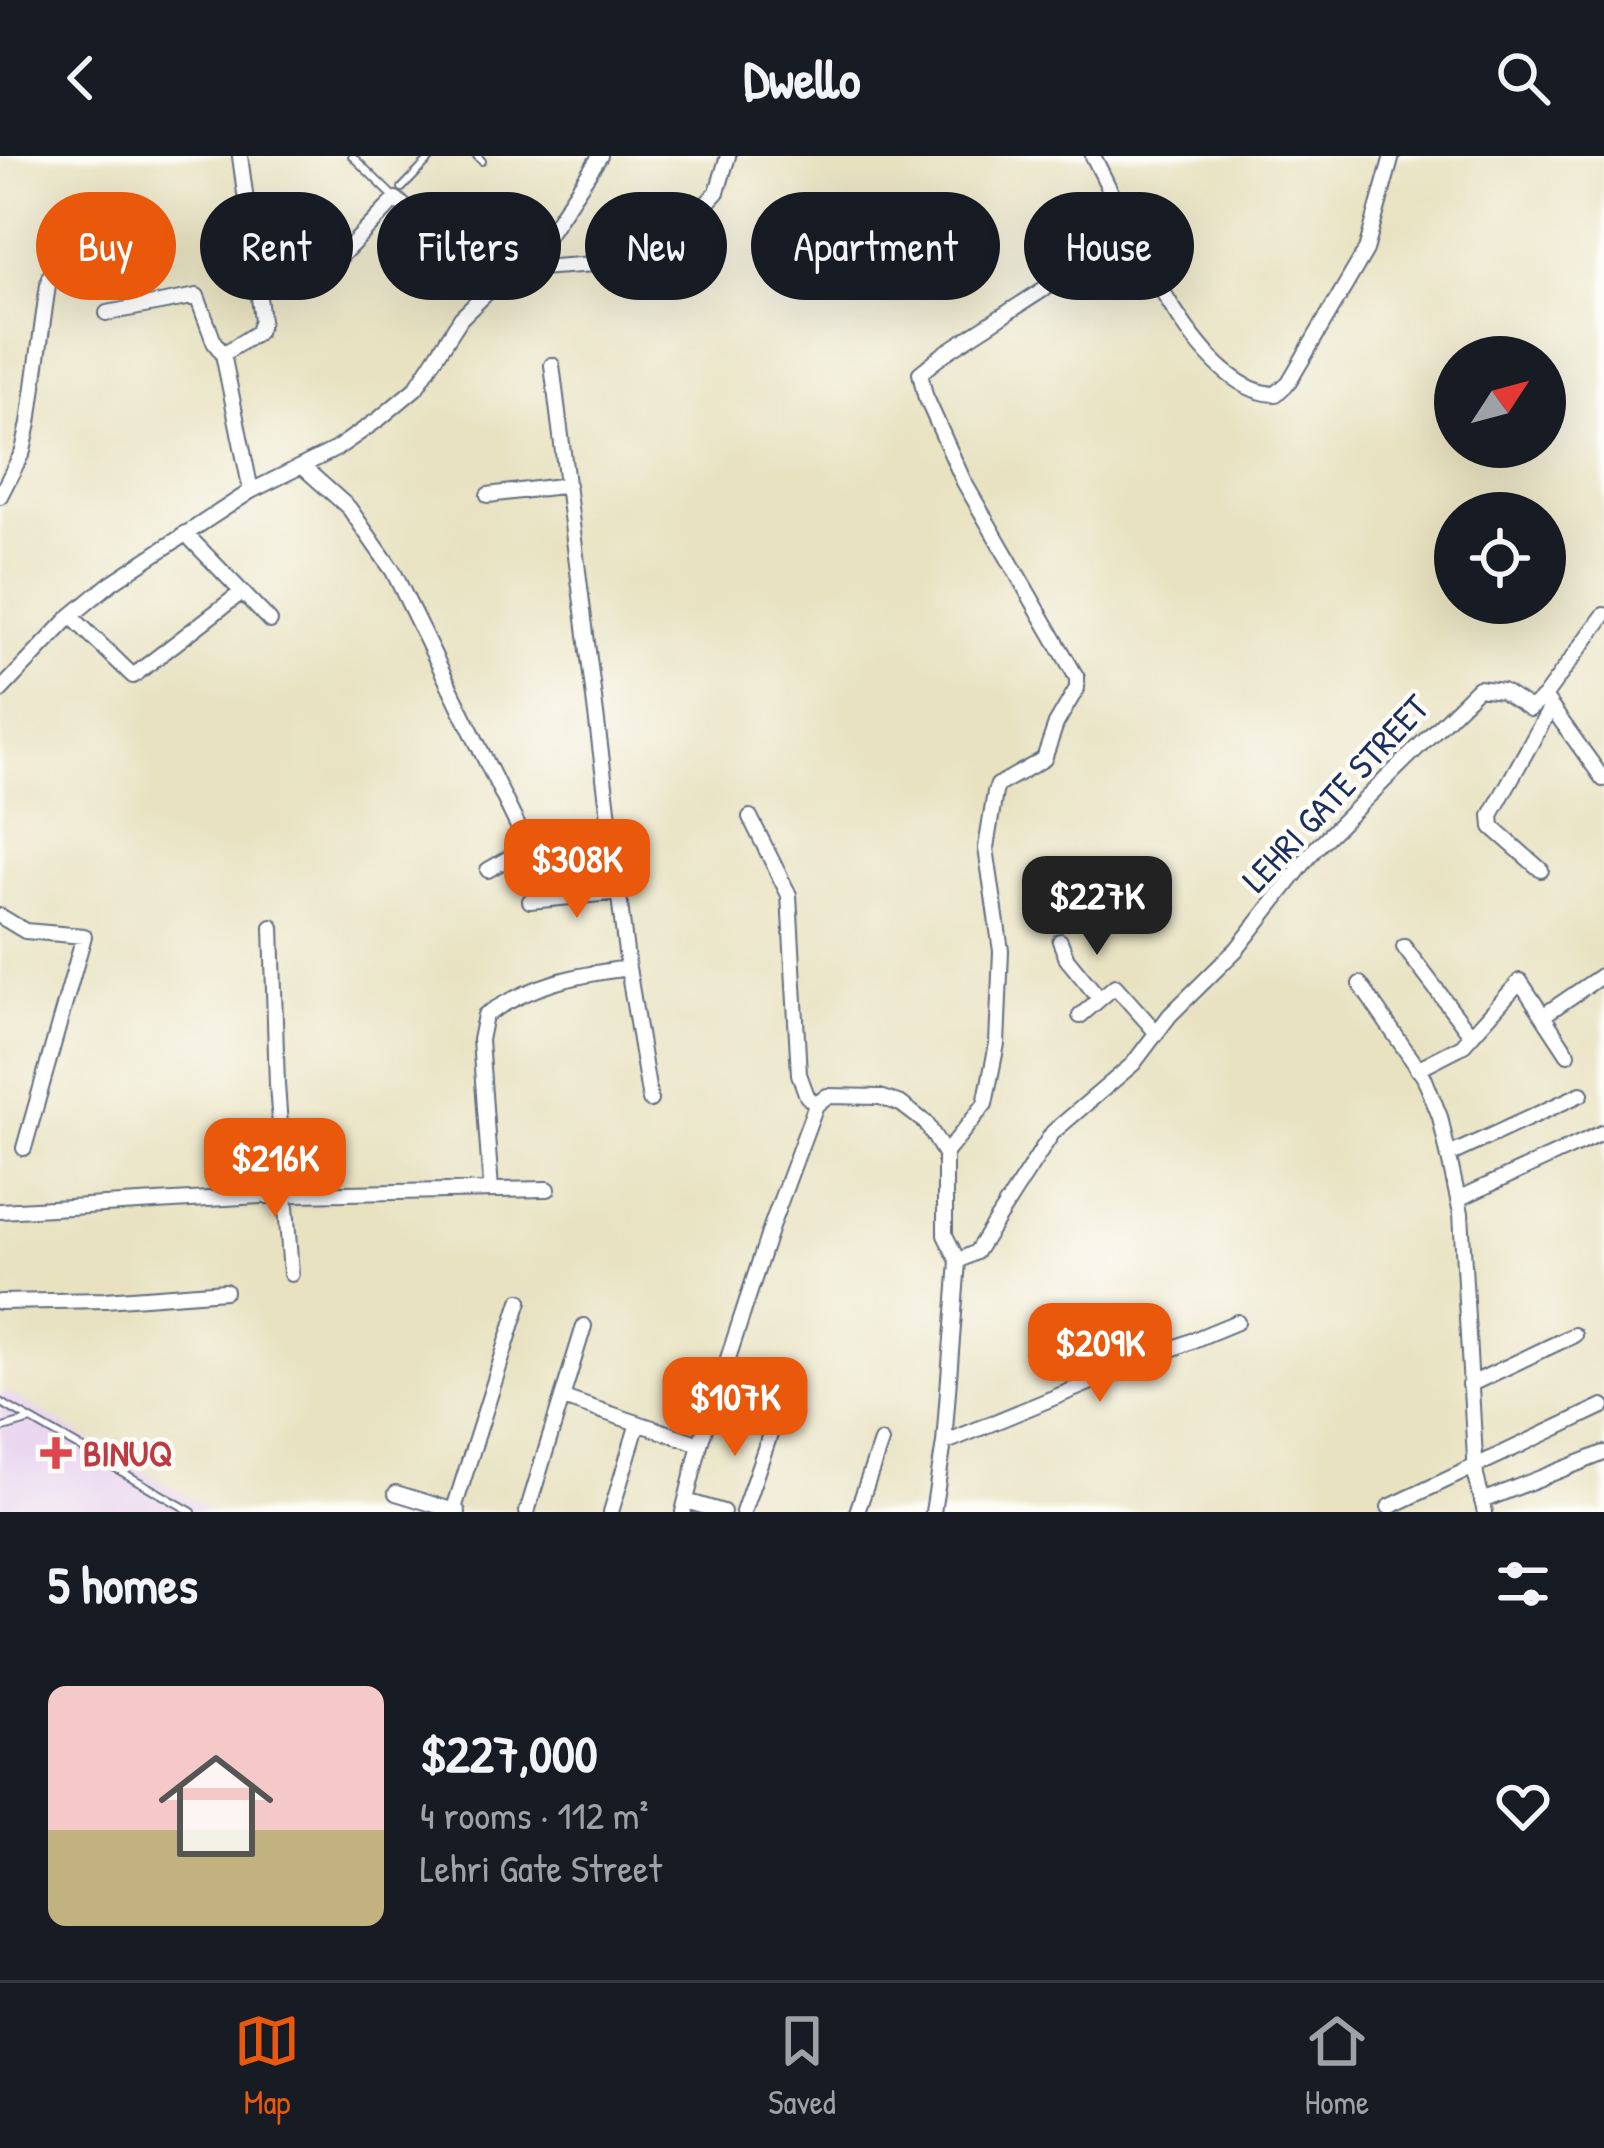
<!DOCTYPE html>
<meta charset="utf-8">
<style>
:root{--surface:#171b24;--page:#242831;--text:#f1f3f6;--muted:#9ea1a6;--line:#363941;--accent:#ea580c}
body{margin:0;font-family:"Patrick Hand",sans-serif;background:var(--page);color:var(--text);height:100vh;display:flex;flex-direction:column;font-size:45px;white-space:nowrap}
*{box-sizing:border-box;margin:0}
p{font-size:39px;color:var(--muted)}
.icon{flex:none;width:66px;height:66px;fill:none;stroke:currentColor;stroke-width:2;stroke-linecap:round;stroke-linejoin:round}
.map{position:relative;height:1356px;overflow:hidden}
.details{display:flex;flex-direction:column;background:var(--surface);flex:1}
.details>*{flex:none}
.top-card{position:absolute;left:36px;top:36px;width:1533px;height:108px;display:flex;gap:24px}
.needle{width:78px;rotate:54deg}
.tools{position:absolute;left:1434px;top:180px;display:grid;gap:24px}
.tools a{display:grid;place-items:center;width:132px;height:132px;border-radius:50%;background:var(--surface);box-shadow:0 12px 48px #0002;font-size:60px}
.price{position:absolute;translate:-50% -102px;padding:0 27px;border-radius:24px;background:var(--accent);color:#fff;font-size:39px;line-height:78px;filter:drop-shadow(0 3px 6px #0008)}
.price::after{content:'';position:absolute;left:50%;top:72px;width:36px;height:27px;margin-left:-18px;background:inherit;clip-path:polygon(0 0,100% 0,50% 100%)}
.price.selected{background:#222;color:#fff}
ul{padding:0;list-style:none}
li{display:flex;align-items:center;gap:36px;height:300px;padding:0 48px}
li span{display:grid;place-items:center;flex:none;width:336px;height:240px;border-radius:18px;color:#555}
li>.icon{margin-inline-start:auto}
span .icon{width:144px;height:144px;fill:#fffc;stroke-width:1}
li b{font-size:51px}
h2{display:flex;justify-content:space-between;align-items:center;height:144px;padding:0 48px;font-size:51px}
.tag{padding:0 42px;border-radius:54px;background:var(--surface);box-shadow:0 12px 48px #0002;font-size:42px;line-height:108px}
.tag.selected{background:var(--accent);color:#fff}
header{display:flex;justify-content:space-between;align-items:center;height:156px;padding:0 48px;background:var(--surface);font-size:54px;font-weight:700}
.menu{display:flex;justify-content:space-around;align-items:center;height:168px;border-top:3px solid var(--line);background:var(--surface);font-size:33px;color:var(--muted)}
.menu a{display:grid;justify-items:center;gap:6px}
.menu .selected{color:var(--accent)}
.map>svg:first-child{display:block}
.built{fill:#e7d2ef}
.lines{fill:none;stroke-linecap:round;stroke-linejoin:round}
.lane-casing{stroke:#636e81;stroke-width:10}
.street-casing{stroke:#636e81;stroke-width:18}
.lane{stroke:#fff;stroke-width:6}
.street{stroke:#fff;stroke-width:14}
.health-dot{fill:#e0444e;stroke:#fdfcf7;stroke-width:4.5}
.labels{text-anchor:middle;stroke-width:9;stroke-linejoin:round;paint-order:stroke}
.street-label{font-size:36px;fill:#1b2f5e;stroke:#fdfcf7}
.health-label{font-size:36px;font-weight:bold;fill:#be3a42;stroke:#fdfcf7;text-anchor:start}
</style>
<header><svg class="icon" aria-label="back" viewBox="0 0 24 24"><path d="M15 5l-7 7 7 7"/></svg>Dwello<svg class="icon" aria-label="search" viewBox="0 0 24 24"><circle cx="10" cy="10" r="6"/><path d="M15 15l6 6"/></svg></header>
<div class="map">
<svg width="1604" height="1356" viewBox="0 0 1604 1356">
<rect width="100%" height="100%" fill="#fdfcf7"/>
<filter id="ink" filterUnits="userSpaceOnUse"><feTurbulence type="fractalNoise" baseFrequency=".00833" numOctaves="2"/><feDisplacementMap in="SourceGraphic" scale="24" xChannelSelector="R" yChannelSelector="G"/><feConvolveMatrix kernelMatrix="1 2 1 2 8 2 1 2 1" color-interpolation-filters="sRGB"/></filter>
<filter id="wash" filterUnits="userSpaceOnUse"><feTurbulence type="fractalNoise" baseFrequency=".004" numOctaves="4" result="noise"/><feDisplacementMap in="SourceGraphic" scale="48" xChannelSelector="R" yChannelSelector="G"/><feGaussianBlur stdDeviation="2.7" result="paint"/><feColorMatrix in="noise" values="0 0 0 0 0 0 0 0 0 0 0 0 0 0 0 0 0 1.4 0 .05"/><feComposite in="paint" operator="in"/></filter>
<g filter="url(#wash)">
<rect width="100%" height="100%" fill="#e8e2c1"/>
<path class="built" d="M 7,1236 L 214,1356 L 0,1356 L 0,1239 Z"/>
</g>
<g filter="url(#ink)">
<g class="lines">
<g class="lane-casing">
<path id="lane" d="M 352,0 L 394,41
M 477,0 L 482,5
M 402,32 L 433,0
M 0,1246 L 192,1356
M 0,1273 L 31,1264"/>
</g>
<g class="street-casing">
<path id="street" d="M 240,0 L 262,164 L 258,176 L 223,198 L 251,335
M 1093,0 C 1126,63 1196,237 1276,238 L 1289,226 L 1366,94 L 1392,0
M 338,103 L 396,43 L 494,129
M 525,113 L 600,0
M 107,157 L 197,140 L 214,186 L 223,198
M 552,209 L 628,812 L 650,944
M 303,311 L 349,352 L 393,415 L 528,691 L 488,714
M 488,339 L 568,329
M 0,340 L 23,295 L 29,267 L 49,121
M 185,377 L 270,465
M 71,460 L 133,520 L 242,436
M 0,535 L 71,460 L 111,427 L 251,335 L 336,293 L 379,263 L 416,232 L 461,162 L 501,123 L 525,113 L 622,106 L 673,85 L 717,36 L 728,0
M 1547,545 L 1603,623
M 750,661 L 789,739 L 799,918 L 807,940 L 816,949
M 1541,714 L 1492,671 L 1491,659 L 1551,551
M 530,745 L 620,736
M 0,760 L 25,775 L 84,780 L 24,992
M 272,771 L 277,929 L 291,1118
M 1060,785 L 1067,803 L 1099,842
M 1404,791 L 1471,879
M 1360,828 L 1424,921 L 1440,961 L 1461,1057 L 1476,1320 L 1485,1356
M 1544,859 L 1604,818
M 1080,860 L 1115,830 L 1157,877
M 1417,913 L 1462,890 L 1520,825 L 1568,898
M 945,998 L 985,948 L 997,888 L 1001,795 L 986,692 L 995,636 L 998,629 L 1044,603 L 1056,568 L 1077,532 L 1077,522 L 964,326 L 925,239 L 920,217 L 945,197 L 1132,76
M 1449,999 L 1581,938
M 491,1034 L 480,884 L 485,859 C 535,828 570,820 628,812
M 1458,1043 L 1604,976
M 0,1055 L 296,1038 L 548,1033
M 0,1146 L 105,1144 L 225,1135
M 1469,1229 L 1574,1179
M 563,1242 L 700,1288
M 944,1287 L 1237,1166
M 396,1337 L 458,1356
M 686,1345 L 723,1356
M 1482,1345 L 1604,1297
M 1389,1351 L 1603,1250
M 453,1356 L 520,1145
M 527,1356 L 584,1170
M 611,1356 L 638,1267
M 683,1356 L 700,1288 L 772,1068 L 816,949 L 827,940 L 880,941 L 901,948 L 926,967 L 945,998 L 945,1079 L 958,1105
M 743,1356 L 774,1267
M 857,1356 L 881,1286
M 933,1356 L 944,1287 L 958,1105 L 976,1096 L 1053,976 L 1133,908 L 1170,859 L 1237,793 L 1315,693 L 1478,532 L 1502,535 L 1530,553 L 1544,541 L 1604,459"/>
</g>
<use href="#lane" class="lane"/>
<use href="#street" class="street"/>
</g>
</g>
<path class="health-dot" d="M50 1279h12v12h12v12h-12v12h-12v-12h-12v-12h12z"/>
<g class="labels">
<g class="street-label">
<text transform="translate(1335 637) rotate(-47)" y="13">LEHRI GATE STREET</text>
</g>
<g class="health-label">
<text x="83" y="1310">BINUQ</text>
</g>
</g>
</svg>
<div class="tools">
<a><svg class="needle" viewBox="-14 -14 28 28"><path d="M0-13l5 13h-10z" fill="#e53935"/><path d="M0 13l5-13h-10z" fill="#9ea1a6"/></svg></a>
<a><svg class="icon" aria-label="locate" viewBox="0 0 24 24"><circle cx="12" cy="12" r="6"/><path d="M12 2v4M12 18v4M2 12h4M18 12h4"/></svg></a>
</div>
<b class="price" style="left:577px;top:765px">$308K</b>
<b class="price selected" style="left:1097px;top:802px">$227K</b>
<b class="price" style="left:275px;top:1064px">$216K</b>
<b class="price" style="left:1100px;top:1249px">$209K</b>
<b class="price" style="left:735px;top:1303px">$107K</b>
<div class="top-card">
<a class="tag selected">Buy</a>
<a class="tag">Rent</a>
<a class="tag">Filters</a>
<a class="tag">New</a>
<a class="tag">Apartment</a>
<a class="tag">House</a>
</div>
</div>
<section class="details">
<h2>5 homes<svg class="icon" aria-label="filters" viewBox="0 0 24 24"><path d="M4 7h16M4 17h16"/><circle cx="9" cy="7" r="2"/><circle cx="15" cy="17" r="2"/></svg></h2>
<ul>
<li><span style="background:linear-gradient(#f6c9c9 60%,#c2b280 0)"><svg class="icon" aria-label="home" viewBox="0 0 24 24"><path d="M3 11l9-7 9 7M6 9v11h12V9"/></svg></span><div><b>$227,000</b><p>4 rooms · 112 m²</p><p>Lehri Gate Street</p></div><svg class="icon" aria-label="heart" viewBox="0 0 24 24"><path d="M12 20l-8-8c-3-5 5-10 8-4 3-6 11-1 8 4z"/></svg></li>
</ul>
</section>
<nav class="menu">
<a class="selected"><svg class="icon" aria-label="map" viewBox="0 0 24 24"><path d="M3 6l6-2 6 2 6-2v14l-6 2-6-2-6 2zM9 4v14M15 6v14"/></svg>Map</a>
<a><svg class="icon" aria-label="saved" viewBox="0 0 24 24"><path d="M7 4h10v16l-5-4-5 4z"/></svg>Saved</a>
<a><svg class="icon" aria-label="home" viewBox="0 0 24 24"><path d="M3 11l9-7 9 7M6 9v11h12V9"/></svg>Home</a>
</nav>
